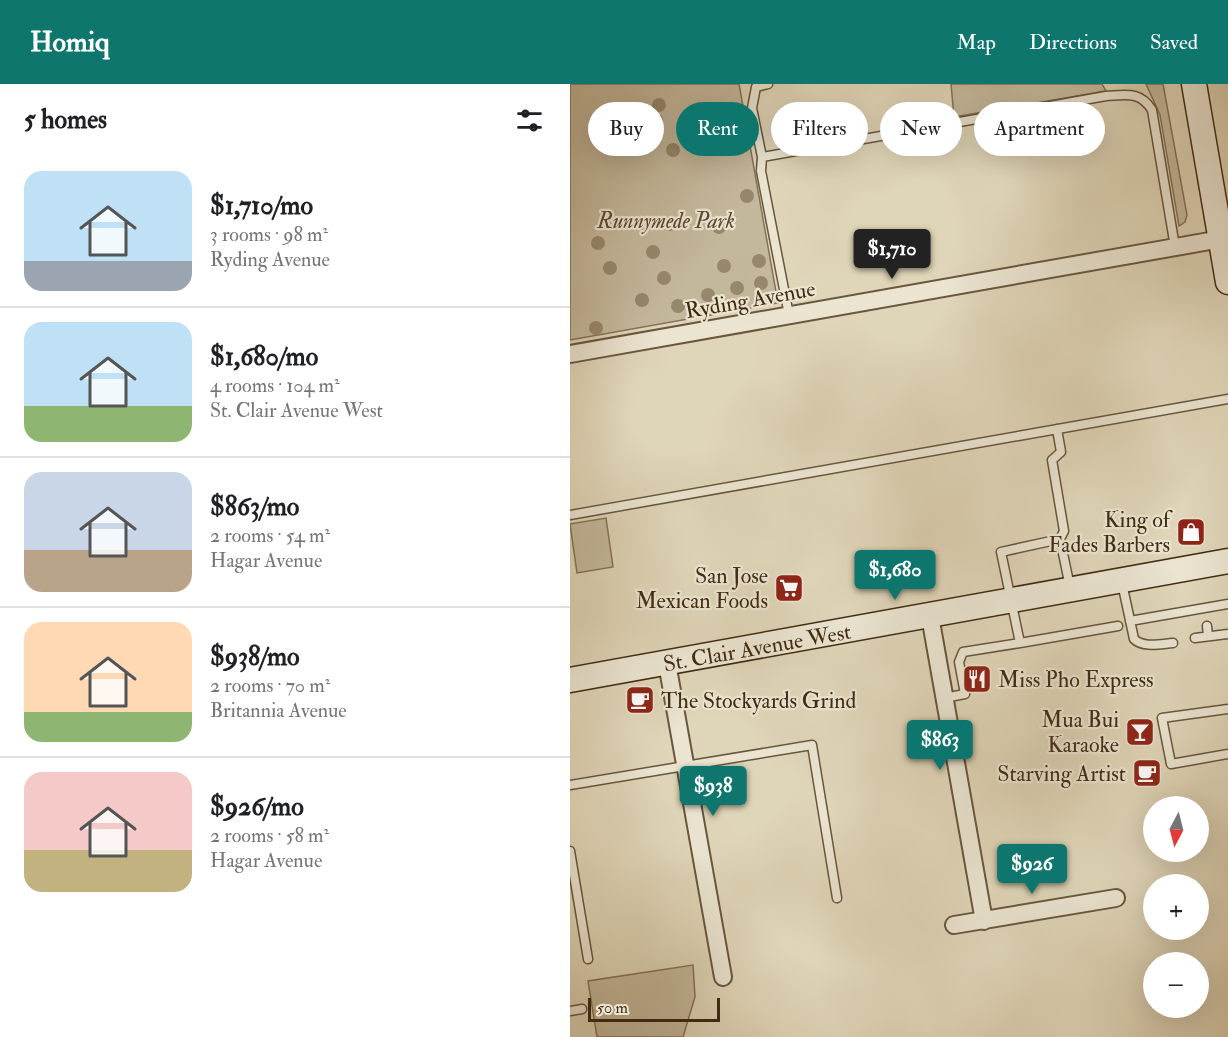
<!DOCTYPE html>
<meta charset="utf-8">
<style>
:root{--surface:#fff;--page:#f2f2f2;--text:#202124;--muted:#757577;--line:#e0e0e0;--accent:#0f766e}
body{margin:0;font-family:"IM FELL Double Pica",serif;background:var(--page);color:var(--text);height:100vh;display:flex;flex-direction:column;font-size:22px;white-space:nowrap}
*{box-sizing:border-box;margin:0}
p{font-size:20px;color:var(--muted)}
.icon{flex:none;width:33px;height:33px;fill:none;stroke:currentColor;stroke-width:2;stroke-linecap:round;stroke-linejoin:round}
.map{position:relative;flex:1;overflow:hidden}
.details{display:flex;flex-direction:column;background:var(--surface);width:570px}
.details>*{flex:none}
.top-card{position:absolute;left:18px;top:18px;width:549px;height:54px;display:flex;gap:12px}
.needle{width:39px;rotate:187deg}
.fabs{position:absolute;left:573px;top:712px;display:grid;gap:12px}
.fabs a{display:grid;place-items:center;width:66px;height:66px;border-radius:50%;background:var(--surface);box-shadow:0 6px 24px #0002;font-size:30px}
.scale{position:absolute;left:18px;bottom:15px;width:132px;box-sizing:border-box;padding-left:6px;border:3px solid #422b12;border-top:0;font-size:16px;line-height:21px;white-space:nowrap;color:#422b12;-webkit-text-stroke:4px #eae4d1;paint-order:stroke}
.price{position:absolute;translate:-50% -51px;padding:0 14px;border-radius:6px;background:var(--accent);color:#fff;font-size:20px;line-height:39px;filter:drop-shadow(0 2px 3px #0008)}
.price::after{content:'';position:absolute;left:50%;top:36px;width:18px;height:14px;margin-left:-9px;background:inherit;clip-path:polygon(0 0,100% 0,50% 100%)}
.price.on{background:#222;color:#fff}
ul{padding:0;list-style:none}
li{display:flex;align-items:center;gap:18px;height:150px;padding:0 24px}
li+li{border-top:2px solid var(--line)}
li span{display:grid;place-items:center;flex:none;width:168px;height:120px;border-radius:18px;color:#555}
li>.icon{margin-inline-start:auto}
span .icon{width:72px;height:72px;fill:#fffc;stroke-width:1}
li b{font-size:26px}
h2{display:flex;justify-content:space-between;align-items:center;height:72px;padding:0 24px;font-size:26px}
.pill{padding:0 21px;border-radius:27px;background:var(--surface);box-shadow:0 6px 24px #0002;font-size:21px;line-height:54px}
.pill.on{background:var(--accent);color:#fff}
header{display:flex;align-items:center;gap:36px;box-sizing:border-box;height:84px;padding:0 30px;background:var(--accent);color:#fff}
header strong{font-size:28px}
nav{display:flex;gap:33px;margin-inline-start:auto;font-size:21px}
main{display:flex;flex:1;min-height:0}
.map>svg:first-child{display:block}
.green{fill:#c4b89c;stroke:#837257;stroke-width:1.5}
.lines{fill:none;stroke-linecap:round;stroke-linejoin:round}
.lane-casing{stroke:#69563c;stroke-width:11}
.street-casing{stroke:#69563c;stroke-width:20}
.secondary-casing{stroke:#422b12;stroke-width:27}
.lane{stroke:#eae4d1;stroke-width:8}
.street{stroke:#eae4d1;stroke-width:16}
.secondary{stroke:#eae4d1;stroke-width:24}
.tree{fill:#97876c}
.labels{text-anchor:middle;stroke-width:4.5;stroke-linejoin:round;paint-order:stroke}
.park-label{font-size:22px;font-style:italic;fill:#5c472e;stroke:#eae4d1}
.street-label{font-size:22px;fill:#422b12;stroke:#eae4d1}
.poi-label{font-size:22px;fill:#422b12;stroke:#eae4d1;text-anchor:end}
</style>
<header>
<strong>Homiq</strong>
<nav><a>Map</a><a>Directions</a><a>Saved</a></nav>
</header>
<main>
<section class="details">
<h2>5 homes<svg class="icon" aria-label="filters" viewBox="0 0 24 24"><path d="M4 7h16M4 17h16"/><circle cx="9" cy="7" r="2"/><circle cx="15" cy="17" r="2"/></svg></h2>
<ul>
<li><span style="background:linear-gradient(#bfe0f5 75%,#9aa5b1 0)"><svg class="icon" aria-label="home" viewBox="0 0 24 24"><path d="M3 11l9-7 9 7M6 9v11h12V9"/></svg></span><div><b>$1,710/mo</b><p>3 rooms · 98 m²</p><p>Ryding Avenue</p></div></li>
<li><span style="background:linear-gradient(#bfe0f5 70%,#8fb573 0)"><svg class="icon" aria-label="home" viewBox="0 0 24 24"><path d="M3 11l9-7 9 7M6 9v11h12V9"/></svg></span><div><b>$1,680/mo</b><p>4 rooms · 104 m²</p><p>St. Clair Avenue West</p></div></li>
<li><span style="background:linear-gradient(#c9d6e8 65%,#b9a48a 0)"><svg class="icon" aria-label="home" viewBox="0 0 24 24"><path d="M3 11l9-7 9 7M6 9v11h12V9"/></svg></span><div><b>$863/mo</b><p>2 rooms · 54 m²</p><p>Hagar Avenue</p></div></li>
<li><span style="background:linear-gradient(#ffd9b3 75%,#8fb573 0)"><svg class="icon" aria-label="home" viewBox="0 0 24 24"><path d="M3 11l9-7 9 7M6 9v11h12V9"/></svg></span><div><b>$938/mo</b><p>2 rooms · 70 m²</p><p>Britannia Avenue</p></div></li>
<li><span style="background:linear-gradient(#f6c9c9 65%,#c2b280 0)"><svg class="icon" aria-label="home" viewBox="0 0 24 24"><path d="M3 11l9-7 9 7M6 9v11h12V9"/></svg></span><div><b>$926/mo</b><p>2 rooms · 58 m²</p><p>Hagar Avenue</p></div></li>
</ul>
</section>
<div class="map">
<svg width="658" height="953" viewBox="0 0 658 953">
<rect width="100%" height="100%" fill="#dfd5b8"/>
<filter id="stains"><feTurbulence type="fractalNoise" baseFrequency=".00333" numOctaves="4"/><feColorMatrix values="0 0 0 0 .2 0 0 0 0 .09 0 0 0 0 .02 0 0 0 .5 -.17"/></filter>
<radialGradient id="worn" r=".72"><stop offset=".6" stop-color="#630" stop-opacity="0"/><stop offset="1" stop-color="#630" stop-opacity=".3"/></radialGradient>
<path class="green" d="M 0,0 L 169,0 L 208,219 L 0,256 Z
M 381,0 L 532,0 L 536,7 L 384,33 Z
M 576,0 L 593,0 L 617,131 L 615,138 L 609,142 L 590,31 Z
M 36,434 L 43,483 L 7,489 L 0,440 Z
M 123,881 L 125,913 L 113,953 L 27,953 L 18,897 Z"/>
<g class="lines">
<g class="lane-casing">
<path id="lane" d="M 192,73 L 182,24 L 186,3 L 198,0
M 219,231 L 191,87 L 192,73 L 536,12 C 557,11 570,7 582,26 L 605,163
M 487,345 L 491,368 L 482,376 L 494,447 L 490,455
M 0,431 L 658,315
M 552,499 L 564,555 C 573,564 590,560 603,559
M 560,537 L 658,520
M 637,542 L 638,552
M 625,554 L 658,550
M 450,559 L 548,542
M 374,614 L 395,610 L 389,578 L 393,568 L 450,559 L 431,468 L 490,455 L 500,503
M 658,625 L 592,634 L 601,680 L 658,670
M 0,701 L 242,661 L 267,814
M 0,767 L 18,875
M 0,927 L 12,925"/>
</g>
<g class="street-casing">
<path id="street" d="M 0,270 L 651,155
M 360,532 L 414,837
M 97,579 L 153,893
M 384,841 L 546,814"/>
</g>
<g class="secondary-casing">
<path id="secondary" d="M 624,0 L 658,198
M 0,596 L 658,477"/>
</g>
<use href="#lane" class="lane"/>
<use href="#street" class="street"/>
<use href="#secondary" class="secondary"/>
</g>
<g class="tree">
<circle cx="89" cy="21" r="7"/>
<circle cx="86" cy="36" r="7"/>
<circle cx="118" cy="46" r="7"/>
<circle cx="176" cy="49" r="7"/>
<circle cx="103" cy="66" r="7"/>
<circle cx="177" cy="112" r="7"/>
<circle cx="76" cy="140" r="7"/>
<circle cx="100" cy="140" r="7"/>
<circle cx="149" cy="143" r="7"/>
<circle cx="28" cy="159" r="7"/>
<circle cx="83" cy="168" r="7"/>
<circle cx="189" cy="177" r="7"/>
<circle cx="154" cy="182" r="7"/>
<circle cx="40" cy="184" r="7"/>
<circle cx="94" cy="194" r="7"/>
<circle cx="191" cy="199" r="7"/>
<circle cx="167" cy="204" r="7"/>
<circle cx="138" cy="211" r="7"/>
<circle cx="72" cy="216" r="7"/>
<circle cx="108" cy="222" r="7"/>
<circle cx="26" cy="244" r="7"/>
</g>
<defs>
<g id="shop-square" transform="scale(1.5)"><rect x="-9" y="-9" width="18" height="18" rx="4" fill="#8f2418" stroke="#eae4d1"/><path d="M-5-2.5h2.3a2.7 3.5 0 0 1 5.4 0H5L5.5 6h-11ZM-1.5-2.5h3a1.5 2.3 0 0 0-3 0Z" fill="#fff"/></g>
<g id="supermarket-square" transform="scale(1.5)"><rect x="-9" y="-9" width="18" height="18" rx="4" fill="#8f2418" stroke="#eae4d1"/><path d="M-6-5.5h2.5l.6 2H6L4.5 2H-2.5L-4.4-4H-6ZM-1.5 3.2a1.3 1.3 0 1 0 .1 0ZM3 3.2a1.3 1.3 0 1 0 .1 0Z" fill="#fff"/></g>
<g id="restaurant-square" transform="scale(1.5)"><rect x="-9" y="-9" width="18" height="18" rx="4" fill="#8f2418" stroke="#eae4d1"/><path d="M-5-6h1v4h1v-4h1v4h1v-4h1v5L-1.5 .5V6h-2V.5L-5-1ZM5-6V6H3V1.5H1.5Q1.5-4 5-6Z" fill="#fff"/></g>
<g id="cafe-square" transform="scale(1.5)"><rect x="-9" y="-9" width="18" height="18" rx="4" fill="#8f2418" stroke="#eae4d1"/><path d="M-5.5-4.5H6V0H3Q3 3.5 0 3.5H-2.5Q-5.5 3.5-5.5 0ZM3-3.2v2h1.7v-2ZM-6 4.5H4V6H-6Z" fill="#fff"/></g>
<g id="bar-square" transform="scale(1.5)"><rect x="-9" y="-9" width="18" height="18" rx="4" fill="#8f2418" stroke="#eae4d1"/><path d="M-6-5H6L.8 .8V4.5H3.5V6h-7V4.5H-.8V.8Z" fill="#fff"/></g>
</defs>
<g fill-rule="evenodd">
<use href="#shop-square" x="621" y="448"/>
<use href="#supermarket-square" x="219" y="504"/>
<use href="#restaurant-square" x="407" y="595"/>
<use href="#cafe-square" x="70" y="616"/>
<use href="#bar-square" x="570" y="648"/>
<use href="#cafe-square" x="577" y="689"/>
</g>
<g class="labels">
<g class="park-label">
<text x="96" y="144">Runnymede Park</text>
</g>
<g class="street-label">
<text transform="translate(180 215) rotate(-10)" y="8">Ryding Avenue</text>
<text transform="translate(187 563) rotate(-10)" y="8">St. Clair Avenue West</text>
</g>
<g class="poi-label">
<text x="600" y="443">King of<tspan x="600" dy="25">Fades Barbers</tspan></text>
<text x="198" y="499">San Jose<tspan x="198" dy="25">Mexican Foods</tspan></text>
<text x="428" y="603" text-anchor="start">Miss Pho Express</text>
<text x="91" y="624" text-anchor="start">The Stockyards Grind</text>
<text x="549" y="643">Mua Bui<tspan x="549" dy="25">Karaoke</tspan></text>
<text x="556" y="697">Starving Artist</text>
</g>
</g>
<rect width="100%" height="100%" filter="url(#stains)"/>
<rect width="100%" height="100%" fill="url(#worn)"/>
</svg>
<div class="fabs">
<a><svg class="needle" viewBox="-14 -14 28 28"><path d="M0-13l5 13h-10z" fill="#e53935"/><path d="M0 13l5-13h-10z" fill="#757577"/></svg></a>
<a>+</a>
<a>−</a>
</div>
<div class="scale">50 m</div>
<b class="price on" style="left:322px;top:196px">$1,710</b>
<b class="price" style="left:325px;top:517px">$1,680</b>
<b class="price" style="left:370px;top:687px">$863</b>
<b class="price" style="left:143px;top:733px">$938</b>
<b class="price" style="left:462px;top:811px">$926</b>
<div class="top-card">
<a class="pill">Buy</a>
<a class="pill on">Rent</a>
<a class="pill">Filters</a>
<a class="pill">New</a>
<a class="pill">Apartment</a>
</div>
</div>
</main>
